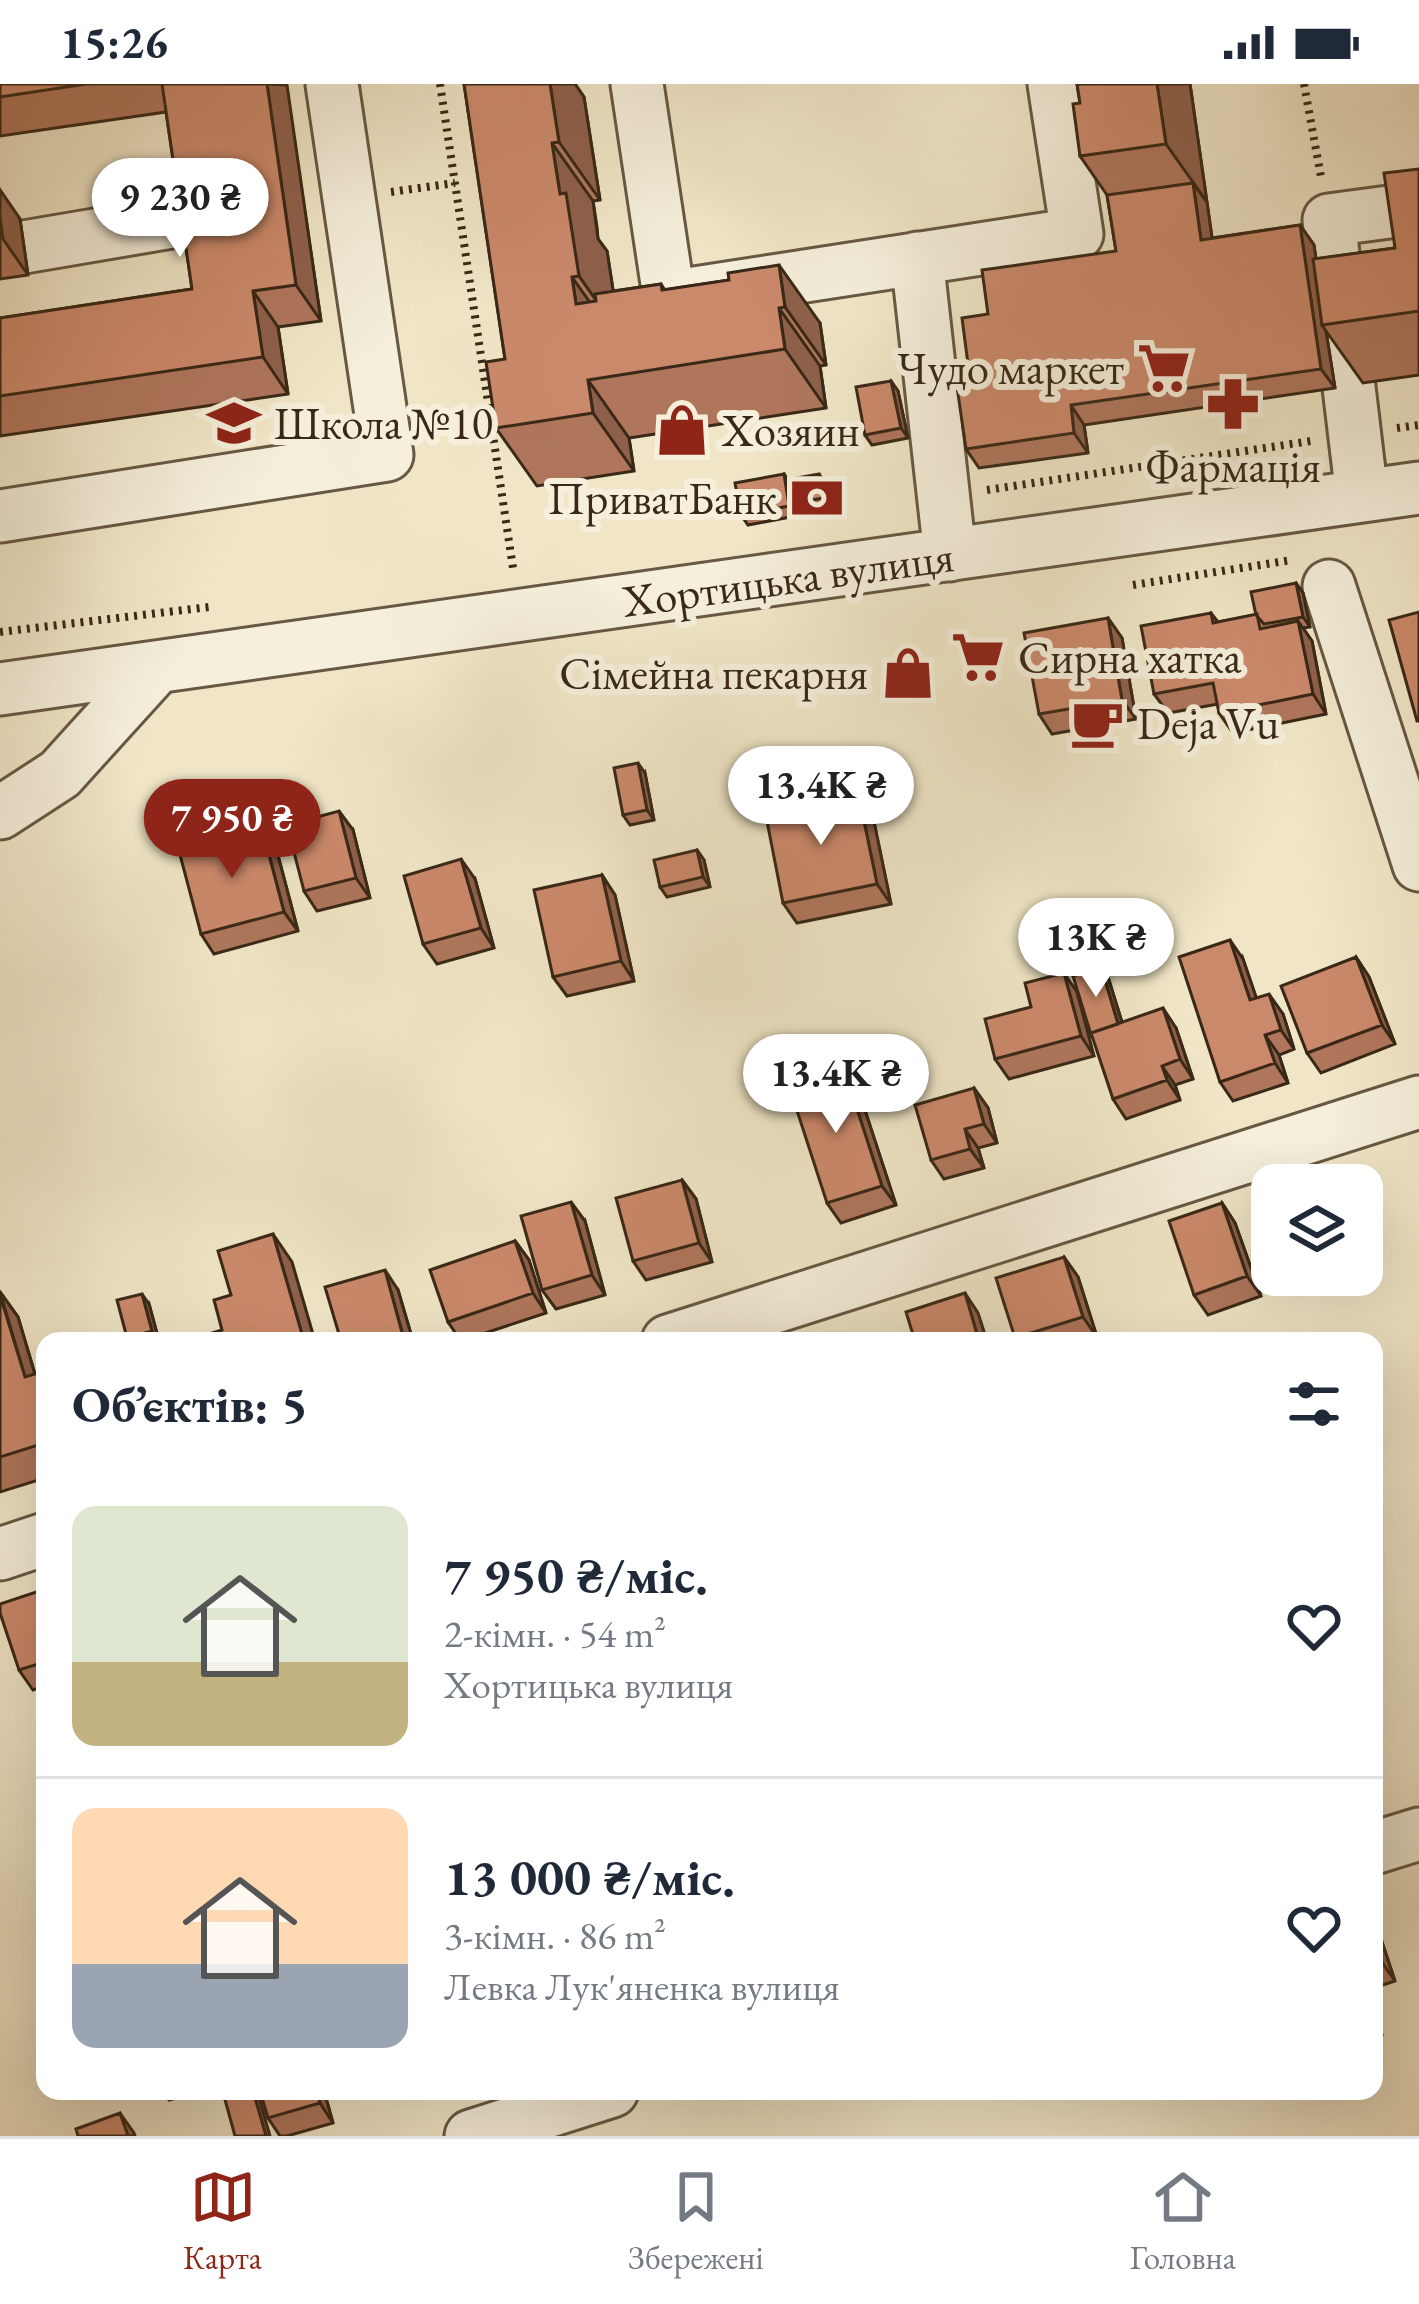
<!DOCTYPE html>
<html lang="uk">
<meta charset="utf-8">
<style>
:root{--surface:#fff;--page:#f6f6f7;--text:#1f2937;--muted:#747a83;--line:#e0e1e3;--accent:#8f2418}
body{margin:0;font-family:"EB Garamond",serif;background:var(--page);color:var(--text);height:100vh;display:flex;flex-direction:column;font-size:45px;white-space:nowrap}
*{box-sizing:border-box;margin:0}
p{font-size:39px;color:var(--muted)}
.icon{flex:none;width:66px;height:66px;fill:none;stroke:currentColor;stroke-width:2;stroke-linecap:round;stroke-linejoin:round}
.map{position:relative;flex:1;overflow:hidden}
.details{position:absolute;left:36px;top:1248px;width:1347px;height:768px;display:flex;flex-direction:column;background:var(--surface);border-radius:24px;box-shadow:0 12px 48px #0002}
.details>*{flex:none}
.tools{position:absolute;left:1251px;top:1080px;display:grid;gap:24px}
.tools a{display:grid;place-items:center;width:132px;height:132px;border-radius:24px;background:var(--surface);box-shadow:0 12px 48px #0002;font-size:60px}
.price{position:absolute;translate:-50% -102px;padding:0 27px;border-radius:42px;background:#fff;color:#222;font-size:39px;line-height:78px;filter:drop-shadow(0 3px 6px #0008)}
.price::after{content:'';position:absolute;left:50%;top:72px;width:36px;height:27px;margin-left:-18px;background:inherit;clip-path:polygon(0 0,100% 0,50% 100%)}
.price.on{background:var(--accent);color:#fff}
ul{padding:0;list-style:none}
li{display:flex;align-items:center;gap:36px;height:300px;padding:0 36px}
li+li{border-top:3px solid var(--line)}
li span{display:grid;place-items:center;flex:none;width:336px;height:240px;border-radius:24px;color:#555}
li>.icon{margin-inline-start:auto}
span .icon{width:144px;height:144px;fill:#fffc;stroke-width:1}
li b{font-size:51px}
h2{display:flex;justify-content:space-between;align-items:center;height:144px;padding:0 36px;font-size:51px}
.status{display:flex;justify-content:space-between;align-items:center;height:84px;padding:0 60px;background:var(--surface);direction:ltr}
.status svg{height:33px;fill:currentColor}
.tab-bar{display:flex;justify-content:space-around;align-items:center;height:168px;border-top:3px solid var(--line);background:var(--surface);font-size:33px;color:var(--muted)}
.tab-bar a{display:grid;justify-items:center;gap:6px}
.tab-bar .on{color:var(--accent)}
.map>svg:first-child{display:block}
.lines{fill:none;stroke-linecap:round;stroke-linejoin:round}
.minor-casing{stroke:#675843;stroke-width:57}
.path{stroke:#392817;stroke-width:8;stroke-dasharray:3 6;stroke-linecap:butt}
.minor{stroke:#f5efdb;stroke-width:51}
.wall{fill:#af765c;stroke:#392817;stroke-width:3}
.shaded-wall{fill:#8e604b;stroke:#392817;stroke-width:3}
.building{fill:#cb896b;stroke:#392817;stroke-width:3}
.labels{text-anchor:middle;stroke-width:12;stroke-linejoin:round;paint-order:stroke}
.poi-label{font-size:45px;fill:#392817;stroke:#f5efdb;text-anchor:start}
.street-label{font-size:45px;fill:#392817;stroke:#f5efdb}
</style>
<div class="status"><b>15:26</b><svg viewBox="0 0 49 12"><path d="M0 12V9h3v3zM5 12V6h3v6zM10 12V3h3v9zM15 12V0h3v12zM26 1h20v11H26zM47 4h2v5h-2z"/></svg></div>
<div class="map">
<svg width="1419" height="2052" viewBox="0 0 1419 2052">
<rect width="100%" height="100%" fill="#f0e6c7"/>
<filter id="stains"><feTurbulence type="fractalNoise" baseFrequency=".00167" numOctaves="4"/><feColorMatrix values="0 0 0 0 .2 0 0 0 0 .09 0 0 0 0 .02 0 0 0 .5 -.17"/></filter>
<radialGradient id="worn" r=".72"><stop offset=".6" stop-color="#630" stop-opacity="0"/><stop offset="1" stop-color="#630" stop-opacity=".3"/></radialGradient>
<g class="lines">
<g class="minor-casing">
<path id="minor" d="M 637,0 L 669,213 L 1077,150 L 1054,0
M 24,163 L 201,133
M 917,174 L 950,471
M 1362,412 L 1329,136 L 1419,124
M 0,432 L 387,371 L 332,0
M 1329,502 L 1419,781
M 0,605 L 1419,404
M 0,729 L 60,690 L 157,583
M 668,1257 L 1419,1018
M 0,1470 L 45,1455
M 1374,1764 L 1419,1750
M 471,2052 L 612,2007"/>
</g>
<path class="path" d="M 440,0 L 513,484
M 1304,0 L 1321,93
M 391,108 L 455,99
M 1397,344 L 1419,341
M 987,406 L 1311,357
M 1133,501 L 1292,476
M 0,548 L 209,523"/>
<use href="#minor" class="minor"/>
</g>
<path class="wall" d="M 0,0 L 286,0 L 321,237 L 278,243 L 288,310 L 0,352 L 0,234 L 192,205 L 166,28 L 0,52 Z
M 464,0 L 575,0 L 584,13 L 600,116 L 593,117 L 597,143 L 598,155 L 607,167 L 613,207 L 661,200 L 665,206 L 729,196 L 820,239 L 826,281 L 820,282 L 826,324 L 629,354 L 634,387 L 537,402 L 496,344 L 505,275 Z
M 1077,0 L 1190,0 L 1212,154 L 1300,141 L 1314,161 L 1316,175 L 1395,164 L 1419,85 L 1419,291 L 1363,299 L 1326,247 L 1335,304 L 1084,341 L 1088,369 L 979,384 L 966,365 L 968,280 L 988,230 L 1116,167 L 1107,111 L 1080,72 L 1080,19 Z
M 0,106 L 20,135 L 28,191 L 0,195 Z
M 891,297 L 898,307 L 908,354 L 872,361 L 865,351 Z
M 784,390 L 791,400 L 796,432 L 748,441 L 741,431 Z
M 826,400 L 830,424 L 808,428 L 801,418 Z
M 1296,499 L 1303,509 L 1310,543 L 1303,544 L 1312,557 L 1326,630 L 1233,649 L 1219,629 L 1218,620 L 1168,629 L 1154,610 L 1211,529 L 1218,538 L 1256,531 Z
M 1108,534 L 1122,554 L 1136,635 L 1052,650 L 1039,630 Z
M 645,689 L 654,736 L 630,741 L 623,731 Z
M 858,708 L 872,728 L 891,820 L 797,839 L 783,819 Z
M 262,744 L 276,764 L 298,847 L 214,870 L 201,850 Z
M 353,746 L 370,814 L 317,827 L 304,807 Z
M 697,766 L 704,776 L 710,803 L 667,813 L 660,803 Z
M 602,791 L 615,811 L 634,897 L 567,912 L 553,893 Z
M 475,795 L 494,864 L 437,880 L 423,860 Z
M 1356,873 L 1369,893 L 1395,960 L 1321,989 L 1307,969 Z
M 1243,875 L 1256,914 L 1283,930 L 1294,965 L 1279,971 L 1288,999 L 1233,1017 L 1220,998 Z
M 1064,889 L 1094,972 L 1009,995 L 995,975 L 1031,923 Z
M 1108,893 L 1122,938 L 1176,944 L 1193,995 L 1175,1001 L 1180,1016 L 1126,1035 L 1113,1015 Z
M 844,985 L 858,1005 L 896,1121 L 841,1139 L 827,1119 Z
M 974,1004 L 988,1024 L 997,1059 L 978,1064 L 984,1084 L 944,1095 L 931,1076 Z
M 682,1096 L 696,1115 L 712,1178 L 646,1196 L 633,1177 Z
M 1222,1119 L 1235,1139 L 1261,1212 L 1208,1231 L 1194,1211 Z
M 585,1137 L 605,1211 L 556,1225 L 542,1206 Z
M 515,1157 L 529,1176 L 546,1229 L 461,1257 L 448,1238 Z
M 1064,1173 L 1078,1193 L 1097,1253 L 1083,1257 L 1016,1257 L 1015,1254 Z
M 398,1206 L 413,1257 L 341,1257 Z
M 0,1208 L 18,1233 L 35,1290 L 45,1287 L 45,1394 L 0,1408 Z
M 149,1220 L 159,1257 L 129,1257 L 127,1254 Z
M 45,1505 L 45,1602 L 33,1606 L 19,1586 Z
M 1374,1834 L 1395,1897 L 1374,1904 Z
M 1374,1927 L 1382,1951 L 1374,1954 Z
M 163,2007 L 204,2007 L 169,2016 Z
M 260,2007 L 324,2007 L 333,2039 L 287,2052 L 280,2052 L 268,2034 Z"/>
<path class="shaded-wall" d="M 267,0 L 287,1 L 321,237 L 296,201 Z
M 550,0 L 575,0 L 584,13 L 600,116 L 559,58 Z
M 1157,0 L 1190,0 L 1207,118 L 1166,60 Z
M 552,59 L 593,117 L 598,155 L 607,167 L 620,250 L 579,192 L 560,110 Z
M 1193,99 L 1207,118 L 1215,175 L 1201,156 Z
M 0,106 L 20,135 L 28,191 L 3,155 L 0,133 Z
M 1300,141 L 1314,161 L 1325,240 L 1322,241 L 1326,247 L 1335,304 L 1321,285 Z
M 779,181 L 820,239 L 826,281 L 785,223 Z
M 572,193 L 613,251 L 576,220 Z
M 253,207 L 278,243 L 288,310 L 263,273 Z
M 779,224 L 820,282 L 826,324 L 785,265 Z
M 588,296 L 629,354 L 634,387 L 593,329 Z
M 891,297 L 898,307 L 908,354 L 901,344 Z
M 1071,321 L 1084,341 L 1088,369 L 1074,349 Z
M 784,390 L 791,400 L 796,432 L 789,422 Z
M 819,390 L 826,400 L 830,424 L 823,414 Z
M 1296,499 L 1303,509 L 1310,543 L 1303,533 Z
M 1108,534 L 1122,554 L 1136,635 L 1122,616 Z
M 1298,537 L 1312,557 L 1326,630 L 1313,610 Z
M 638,679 L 645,689 L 654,736 L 647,726 Z
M 858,708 L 872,728 L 891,820 L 877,800 Z
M 339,727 L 353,746 L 370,814 L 356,794 Z
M 262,744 L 276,764 L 298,847 L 284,828 Z
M 697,766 L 704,776 L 710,803 L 703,793 Z
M 461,775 L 475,795 L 494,864 L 481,844 Z
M 602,791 L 615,811 L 634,897 L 621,877 Z
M 1230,856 L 1243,875 L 1264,936 L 1250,916 Z
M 1356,873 L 1369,893 L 1395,960 L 1382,941 Z
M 1101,883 L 1108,893 L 1127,955 L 1120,945 Z
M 1064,889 L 1077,908 L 1094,972 L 1081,952 Z
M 1269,910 L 1283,930 L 1294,965 L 1281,946 Z
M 1163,924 L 1176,944 L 1193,995 L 1180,975 Z
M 1265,951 L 1279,971 L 1288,999 L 1275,979 Z
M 1162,982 L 1175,1001 L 1180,1016 L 1167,996 Z
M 844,985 L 858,1005 L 896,1121 L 882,1102 Z
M 974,1004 L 988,1024 L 997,1059 L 984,1040 Z
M 965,1045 L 978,1064 L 984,1084 L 970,1065 Z
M 682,1096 L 696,1115 L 712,1178 L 699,1159 Z
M 571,1118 L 585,1137 L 605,1211 L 592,1191 Z
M 1222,1119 L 1235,1139 L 1261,1212 L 1247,1192 Z
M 273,1150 L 292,1178 L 315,1257 L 304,1257 Z
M 515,1157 L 529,1176 L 546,1229 L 533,1209 Z
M 1064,1173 L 1078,1193 L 1097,1253 L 1083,1233 Z
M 385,1186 L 398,1206 L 413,1257 L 407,1257 L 403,1252 Z
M 0,1208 L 18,1233 L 44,1321 L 25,1293 Z
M 965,1209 L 978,1229 L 987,1257 L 979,1257 Z
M 142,1210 L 149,1220 L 159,1257 L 152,1247 Z
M 1374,1834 L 1395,1897 L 1381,1877 L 1374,1855 Z
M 1374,1927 L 1382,1951 L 1374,1940 Z
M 253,2007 L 259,2014 L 270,2052 L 266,2052 Z
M 316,2007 L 324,2007 L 333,2039 L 320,2019 Z
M 120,2029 L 134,2049 L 135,2052 L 128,2052 Z"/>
<path class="building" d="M 0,0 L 86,0 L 0,13 Z
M 162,0 L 267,0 L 296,201 L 253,207 L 263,273 L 0,312 L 0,234 L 192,205 Z
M 464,0 L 550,0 L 559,58 L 552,59 L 556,85 L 560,110 L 566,109 L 579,192 L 572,193 L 576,220 L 596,217 L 595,210 L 661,200 L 662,206 L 729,196 L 728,189 L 779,181 L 785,223 L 779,224 L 785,265 L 588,296 L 593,329 L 496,344 L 486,278 L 505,275 Z
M 1077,0 L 1157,0 L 1166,60 L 1080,72 L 1073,20 L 1080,19 Z
M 1419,85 L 1419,227 L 1322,241 L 1313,175 L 1395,164 L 1384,89 Z
M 1193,99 L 1201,156 L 1300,141 L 1321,285 L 1071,321 L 1074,349 L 966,365 L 954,282 L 968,280 L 962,234 L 988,230 L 982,186 L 1116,167 L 1107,111 Z
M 891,297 L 901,344 L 865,351 L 856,303 Z
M 784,390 L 789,422 L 741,431 L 735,399 Z
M 819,390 L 823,414 L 801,418 L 797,394 Z
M 1296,499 L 1303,533 L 1264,540 L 1256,531 L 1251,508 Z
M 1419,528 L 1419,637 L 1417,637 L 1389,536 Z
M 1211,529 L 1213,539 L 1257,530 L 1260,545 L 1298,537 L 1313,610 L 1219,629 L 1213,599 L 1154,610 L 1141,542 Z
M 1108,534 L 1122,616 L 1039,630 L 1024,549 Z
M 638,679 L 647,726 L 623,731 L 614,684 Z
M 858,708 L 877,800 L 783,819 L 765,727 Z
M 339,727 L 356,794 L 304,807 L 287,741 Z
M 262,744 L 284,828 L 201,850 L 179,767 Z
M 697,766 L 703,793 L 660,803 L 654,776 Z
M 461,775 L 481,844 L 423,860 L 404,792 Z
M 602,791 L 621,877 L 553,893 L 534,806 Z
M 1230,856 L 1250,916 L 1269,910 L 1281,946 L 1265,951 L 1275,979 L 1220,998 L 1179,873 Z
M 1356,873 L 1382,941 L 1307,969 L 1281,902 Z
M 1101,883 L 1118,940 L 1091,949 L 1092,954 L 1073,892 Z
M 1064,889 L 1081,952 L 995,975 L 985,935 L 1031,923 L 1025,899 Z
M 1163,924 L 1180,975 L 1162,982 L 1167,996 L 1113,1015 L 1091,949 Z
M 844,985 L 882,1102 L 827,1119 L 789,1002 Z
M 974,1004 L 984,1040 L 965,1045 L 970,1065 L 931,1076 L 915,1021 Z
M 1330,1088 L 1334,1101 L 1294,1101 Z
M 682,1096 L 699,1159 L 633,1177 L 616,1114 Z
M 1272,1109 L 1272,1134 L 1264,1112 Z
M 571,1118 L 592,1191 L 542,1206 L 521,1132 Z
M 1222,1119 L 1247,1192 L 1194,1211 L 1169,1137 Z
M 273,1150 L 304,1257 L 201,1257 L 199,1253 L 222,1246 L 214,1216 L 231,1211 L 218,1167 Z
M 515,1157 L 533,1209 L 448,1238 L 430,1186 Z
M 1064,1173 L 1083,1233 L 1015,1254 L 996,1194 Z
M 385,1186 L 403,1252 L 385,1257 L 341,1257 L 325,1203 Z
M 965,1209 L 979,1257 L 915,1257 L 906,1228 Z
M 142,1210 L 152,1247 L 127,1254 L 117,1216 Z
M 0,1211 L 25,1293 L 45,1287 L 45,1359 L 0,1373 Z
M 45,1505 L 45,1578 L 19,1586 L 0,1529 L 0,1520 Z
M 1374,1855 L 1381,1877 L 1374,1879 Z
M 243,2007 L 253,2007 L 266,2052 L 235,2052 L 224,2012 Z
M 260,2007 L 316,2007 L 320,2019 L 268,2034 Z
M 120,2029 L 128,2052 L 78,2052 L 76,2045 Z"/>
<defs>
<g id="supermarket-bare" transform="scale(4.14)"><path d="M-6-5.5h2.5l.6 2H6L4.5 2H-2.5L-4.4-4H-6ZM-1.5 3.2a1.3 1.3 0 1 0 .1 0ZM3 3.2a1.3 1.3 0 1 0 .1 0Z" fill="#8f2418" stroke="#f5efdb" stroke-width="2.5" paint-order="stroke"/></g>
<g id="pharmacy-bare" transform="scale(4.14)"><path d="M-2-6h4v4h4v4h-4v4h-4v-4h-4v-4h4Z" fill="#8f2418" stroke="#f5efdb" stroke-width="2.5" paint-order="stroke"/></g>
<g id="school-bare" transform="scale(4.14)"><path d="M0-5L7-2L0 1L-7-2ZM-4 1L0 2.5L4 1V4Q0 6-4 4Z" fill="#8f2418" stroke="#f5efdb" stroke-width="2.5" paint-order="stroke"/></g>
<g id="shop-bare" transform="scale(4.14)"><path d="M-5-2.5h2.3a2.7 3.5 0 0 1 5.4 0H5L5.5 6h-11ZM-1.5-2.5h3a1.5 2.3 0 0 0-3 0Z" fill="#8f2418" stroke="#f5efdb" stroke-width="2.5" paint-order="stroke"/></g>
<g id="bank-bare" transform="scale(4.14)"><path d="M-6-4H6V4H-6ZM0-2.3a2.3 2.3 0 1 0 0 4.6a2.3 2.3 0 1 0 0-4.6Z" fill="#8f2418" stroke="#f5efdb" stroke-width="2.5" paint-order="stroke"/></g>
<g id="cafe-bare" transform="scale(4.14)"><path d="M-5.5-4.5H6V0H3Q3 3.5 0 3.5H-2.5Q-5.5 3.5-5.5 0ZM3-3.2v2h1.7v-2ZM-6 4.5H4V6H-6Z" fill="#8f2418" stroke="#f5efdb" stroke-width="2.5" paint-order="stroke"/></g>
</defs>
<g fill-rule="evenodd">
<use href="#supermarket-bare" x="1164" y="284"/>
<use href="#pharmacy-bare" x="1233" y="320"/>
<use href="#school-bare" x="234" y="339"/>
<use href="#shop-bare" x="682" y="346"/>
<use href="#bank-bare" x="817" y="414"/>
<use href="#supermarket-bare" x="978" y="573"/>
<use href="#shop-bare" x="908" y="589"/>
<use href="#cafe-bare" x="1097" y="639"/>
</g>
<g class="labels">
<g class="poi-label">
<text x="1124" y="300" text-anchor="end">Чудо маркет</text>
<text x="274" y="355">Школа №10</text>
<text x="722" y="362">Хозяин</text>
<text x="1233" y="398" text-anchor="middle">Фармація</text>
<text x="777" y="430" text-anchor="end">ПриватБанк</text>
<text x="1018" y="589">Сирна хатка</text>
<text x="868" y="605" text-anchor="end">Сімейна пекарня</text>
<text x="1137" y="655">Deja Vu</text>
</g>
<g class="street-label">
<text transform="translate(788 494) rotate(-8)" y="16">Хортицька вулиця</text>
</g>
</g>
<rect width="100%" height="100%" filter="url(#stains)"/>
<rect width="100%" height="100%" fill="url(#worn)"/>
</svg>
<div class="tools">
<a><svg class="icon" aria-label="layers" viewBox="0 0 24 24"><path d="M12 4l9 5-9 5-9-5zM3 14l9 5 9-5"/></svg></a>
</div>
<b class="price" style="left:180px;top:176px">9 230 ₴</b>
<b class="price" style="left:821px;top:764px">13.4K ₴</b>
<b class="price on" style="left:232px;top:797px">7 950 ₴</b>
<b class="price" style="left:1096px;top:916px">13K ₴</b>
<b class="price" style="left:836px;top:1052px">13.4K ₴</b>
<section class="details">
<h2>Об’єктів: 5<svg class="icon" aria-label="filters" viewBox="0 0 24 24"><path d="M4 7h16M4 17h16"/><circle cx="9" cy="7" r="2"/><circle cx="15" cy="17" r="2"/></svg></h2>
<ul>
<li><span style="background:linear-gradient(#dfe7d0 65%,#c2b280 0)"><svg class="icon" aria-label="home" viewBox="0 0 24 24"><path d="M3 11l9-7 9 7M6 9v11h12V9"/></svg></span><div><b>7 950 ₴/міс.</b><p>2-кімн. · 54 m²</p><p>Хортицька вулиця</p></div><svg class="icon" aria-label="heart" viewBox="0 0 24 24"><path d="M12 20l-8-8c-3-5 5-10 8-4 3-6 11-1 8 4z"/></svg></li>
<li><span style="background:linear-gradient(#ffd9b3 65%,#9aa5b1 0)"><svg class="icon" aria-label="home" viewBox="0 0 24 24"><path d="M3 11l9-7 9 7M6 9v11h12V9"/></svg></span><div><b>13 000 ₴/міс.</b><p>3-кімн. · 86 m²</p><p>Левка Лук'яненка вулиця</p></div><svg class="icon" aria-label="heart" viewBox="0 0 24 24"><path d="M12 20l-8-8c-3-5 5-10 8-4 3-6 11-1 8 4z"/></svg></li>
</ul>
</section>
</div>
<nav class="tab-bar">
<a class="on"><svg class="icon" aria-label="map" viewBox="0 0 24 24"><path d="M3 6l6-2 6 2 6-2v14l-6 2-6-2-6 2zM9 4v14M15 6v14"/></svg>Карта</a>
<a><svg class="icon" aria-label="saved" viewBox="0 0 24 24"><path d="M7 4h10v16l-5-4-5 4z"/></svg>Збережені</a>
<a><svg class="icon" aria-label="home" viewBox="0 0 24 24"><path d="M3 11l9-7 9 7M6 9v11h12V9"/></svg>Головна</a>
</nav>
